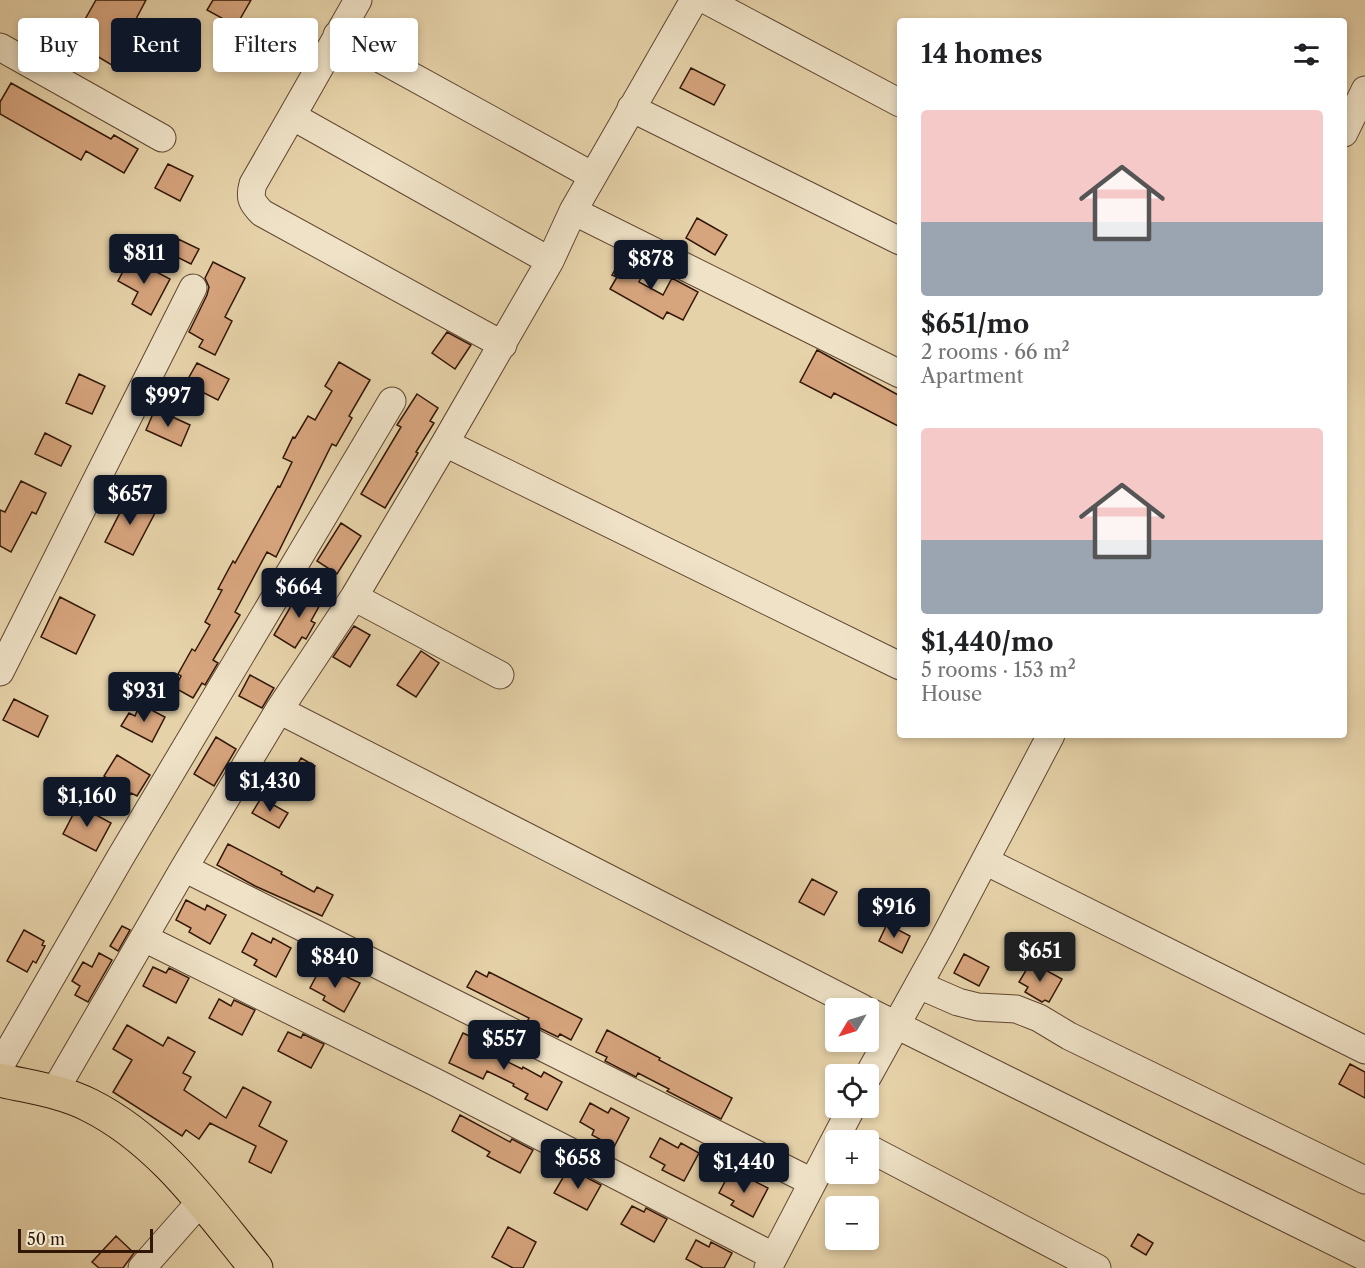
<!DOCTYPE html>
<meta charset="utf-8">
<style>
:root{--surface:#fff;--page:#f6f6f6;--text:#202124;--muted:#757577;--accent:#111827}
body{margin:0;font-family:"Libre Caslon Text",serif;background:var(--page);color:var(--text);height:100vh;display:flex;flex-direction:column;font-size:22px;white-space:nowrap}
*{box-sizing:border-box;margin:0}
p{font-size:20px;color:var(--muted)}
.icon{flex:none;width:33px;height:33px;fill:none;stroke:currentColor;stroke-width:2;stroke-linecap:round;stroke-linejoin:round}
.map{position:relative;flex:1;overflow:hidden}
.details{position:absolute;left:897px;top:18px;width:450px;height:720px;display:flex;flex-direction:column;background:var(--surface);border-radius:6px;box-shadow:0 3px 9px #0003}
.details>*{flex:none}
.hud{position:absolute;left:18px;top:18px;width:570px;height:54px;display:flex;gap:12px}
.needle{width:39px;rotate:232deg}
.controls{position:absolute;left:825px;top:998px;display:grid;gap:12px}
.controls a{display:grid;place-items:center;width:54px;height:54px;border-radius:6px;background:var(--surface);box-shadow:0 3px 9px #0003;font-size:30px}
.scale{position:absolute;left:18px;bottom:15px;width:135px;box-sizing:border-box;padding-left:6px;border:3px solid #321707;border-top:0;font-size:16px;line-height:21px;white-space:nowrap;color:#321707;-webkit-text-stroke:4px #efe2c7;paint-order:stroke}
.price{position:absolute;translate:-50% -51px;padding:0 14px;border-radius:6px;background:var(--accent);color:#fff;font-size:20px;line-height:39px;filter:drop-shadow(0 2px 3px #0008)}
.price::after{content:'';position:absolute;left:50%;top:36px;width:18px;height:14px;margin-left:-9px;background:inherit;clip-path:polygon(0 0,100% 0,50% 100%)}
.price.current{background:#222;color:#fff}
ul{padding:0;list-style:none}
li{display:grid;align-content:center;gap:12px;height:318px;padding:0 24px}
li span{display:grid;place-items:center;height:186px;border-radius:6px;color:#555}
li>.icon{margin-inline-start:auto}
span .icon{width:108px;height:108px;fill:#fffc;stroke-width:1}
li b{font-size:26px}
h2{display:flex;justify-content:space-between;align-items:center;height:72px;padding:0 24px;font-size:26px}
.tag{padding:0 21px;border-radius:6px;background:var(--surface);box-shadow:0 3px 9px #0003;font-size:21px;line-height:54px}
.tag.current{background:var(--accent);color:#fff}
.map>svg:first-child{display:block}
.building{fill:#d6a47d;stroke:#321707;stroke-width:1.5}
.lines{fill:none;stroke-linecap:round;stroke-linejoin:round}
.minor-casing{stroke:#5f4630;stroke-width:29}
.major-casing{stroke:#321707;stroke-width:35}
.minor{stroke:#efe2c7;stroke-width:27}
.major{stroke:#e6d2a9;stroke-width:33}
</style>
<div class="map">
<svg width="1365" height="1268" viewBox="0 0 1365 1268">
<rect width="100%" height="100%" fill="#e6d2a9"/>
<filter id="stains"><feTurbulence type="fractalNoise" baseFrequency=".00333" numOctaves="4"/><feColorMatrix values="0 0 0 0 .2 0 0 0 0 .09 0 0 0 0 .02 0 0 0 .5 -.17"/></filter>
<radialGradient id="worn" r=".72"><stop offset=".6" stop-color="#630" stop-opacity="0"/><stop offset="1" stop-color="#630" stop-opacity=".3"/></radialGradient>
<path class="building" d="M 96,0 L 146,0 L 126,38 L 131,41 L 115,67 L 92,53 L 85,66 L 61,51 L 76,26 L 80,28 Z
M 213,0 L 251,0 L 236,26 L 207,10 Z
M 691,68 L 725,85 L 714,105 L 680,88 Z
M 11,83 L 111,139 L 114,135 L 138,149 L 124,173 L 86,151 L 81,160 L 0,114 L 0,102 Z
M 168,164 L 193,176 L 180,201 L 155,188 Z
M 697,218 L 727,235 L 715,255 L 686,238 Z
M 178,239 L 199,249 L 191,264 L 171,254 Z
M 624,254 L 647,266 L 639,282 L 663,295 L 672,278 L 698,292 L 683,320 L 667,312 L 663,319 L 610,289 L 617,277 L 612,275 Z
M 130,258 L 170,279 L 151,315 L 132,304 L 138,292 L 118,281 Z
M 213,262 L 245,278 L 225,317 L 232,321 L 215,355 L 199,347 L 203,340 L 189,332 L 207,295 L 209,287 L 205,278 Z
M 447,332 L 471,345 L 455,369 L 432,353 Z
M 817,350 L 900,396 L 900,427 L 834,393 L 831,398 L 800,382 Z
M 339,362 L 370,380 L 349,416 L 352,418 L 336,446 L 332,444 L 276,557 L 267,552 L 235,612 L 240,615 L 213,660 L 218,663 L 205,685 L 202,683 L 193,698 L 175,688 L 181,676 L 178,674 L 192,649 L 195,651 L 210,625 L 205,622 L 222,590 L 218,589 L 233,561 L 235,563 L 278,486 L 280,487 L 292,462 L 283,458 L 293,437 L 295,438 L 308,416 L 315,420 L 332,391 L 325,386 Z
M 197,363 L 229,379 L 218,400 L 190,386 L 192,381 L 188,379 Z
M 79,374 L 105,386 L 92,414 L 66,403 Z
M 417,394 L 438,408 L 430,421 L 434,423 L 416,452 L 418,453 L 385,508 L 361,494 L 401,427 L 397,425 Z
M 155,409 L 190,425 L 181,446 L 146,430 Z
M 45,433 L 71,446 L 61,466 L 35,454 Z
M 21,481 L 46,493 L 36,514 L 32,512 L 11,552 L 0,546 L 0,510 L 5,512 Z
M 128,497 L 156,511 L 133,555 L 105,542 Z
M 341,523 L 361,536 L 337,574 L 317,561 Z
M 301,589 L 322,601 L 311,621 L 315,623 L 306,639 L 302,637 L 295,648 L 274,635 Z
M 60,597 L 95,615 L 76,654 L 41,637 Z
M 354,626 L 370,635 L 350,667 L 333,657 Z
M 421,651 L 439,663 L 416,697 L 397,685 Z
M 250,675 L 274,688 L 262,708 L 239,696 Z
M 14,699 L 48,716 L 38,737 L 3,720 Z
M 140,704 L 165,717 L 152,742 L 121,726 L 129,713 L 135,716 Z
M 216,737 L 236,749 L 214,786 L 194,774 Z
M 117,755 L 150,775 L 137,796 L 131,793 L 127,800 L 103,785 L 107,778 L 104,776 Z
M 301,758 L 315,766 L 301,791 L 283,779 L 292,764 L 296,767 Z
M 261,798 L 288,813 L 279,828 L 252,813 Z
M 78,805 L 111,823 L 96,851 L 63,834 Z
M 228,844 L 282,872 L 281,874 L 314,892 L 317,887 L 333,895 L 322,916 L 255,886 L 217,865 Z
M 812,879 L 837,892 L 824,915 L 799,902 Z
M 186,900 L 205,910 L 207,905 L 226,915 L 210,944 L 189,932 L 191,928 L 176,920 Z
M 887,924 L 910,936 L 902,953 L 879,941 Z
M 122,926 L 130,930 L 118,951 L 110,946 Z
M 24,930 L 44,941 L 42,945 L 45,946 L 36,963 L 33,961 L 27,972 L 7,961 Z
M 252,933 L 271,943 L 273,938 L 291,948 L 276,977 L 254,965 L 257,960 L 242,952 Z
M 99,953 L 112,960 L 88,1002 L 75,995 L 80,986 L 72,981 L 83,962 L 92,967 Z
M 964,954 L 989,967 L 979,986 L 954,973 Z
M 1031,962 L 1062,979 L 1049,1002 L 1045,1000 L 1042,1002 L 1025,992 L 1028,987 L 1019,982 Z
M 153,967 L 166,973 L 169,968 L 189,978 L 176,1003 L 143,986 Z
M 320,969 L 339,979 L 341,974 L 360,983 L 344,1012 L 323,1000 L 325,996 L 310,988 Z
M 476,971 L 487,977 L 489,972 L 582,1019 L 571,1040 L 560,1034 L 558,1037 L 527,1022 L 529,1018 L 467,987 Z
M 219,999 L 231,1006 L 234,1000 L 255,1010 L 242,1035 L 209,1018 Z
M 127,1025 L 163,1046 L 168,1037 L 195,1052 L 183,1073 L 191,1077 L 184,1090 L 226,1118 L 243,1087 L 271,1102 L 259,1126 L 287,1141 L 271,1173 L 249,1162 L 256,1146 L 210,1123 L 199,1139 L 186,1130 L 182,1136 L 113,1092 L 132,1060 L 113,1049 Z
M 607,1030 L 660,1058 L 659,1060 L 732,1098 L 721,1119 L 667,1091 L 669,1089 L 638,1073 L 636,1077 L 605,1061 L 607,1057 L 596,1052 Z
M 288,1032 L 301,1038 L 303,1034 L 324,1044 L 311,1068 L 278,1051 Z
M 463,1033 L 499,1050 L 496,1056 L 522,1069 L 523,1067 L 541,1077 L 544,1072 L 562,1082 L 547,1110 L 525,1099 L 528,1094 L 513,1086 L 514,1084 L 487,1071 L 483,1079 L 449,1063 Z
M 1350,1064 L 1365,1072 L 1365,1098 L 1339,1084 Z
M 590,1103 L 608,1113 L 611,1108 L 629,1118 L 614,1147 L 592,1135 L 594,1130 L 580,1122 Z
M 460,1115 L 510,1142 L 512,1139 L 533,1150 L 520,1173 L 487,1156 L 490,1152 L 452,1131 Z
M 660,1138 L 678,1148 L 681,1143 L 699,1153 L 684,1181 L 662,1170 L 665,1165 L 650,1157 Z
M 565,1174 L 577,1180 L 580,1174 L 601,1185 L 587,1210 L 554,1193 Z
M 729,1174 L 748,1183 L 750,1179 L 768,1188 L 753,1217 L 731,1205 L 734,1201 L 719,1193 Z
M 632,1206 L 644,1212 L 646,1208 L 667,1219 L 654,1242 L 621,1224 Z
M 508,1227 L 536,1242 L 523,1268 L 513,1268 L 492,1257 Z
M 1138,1234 L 1153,1243 L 1146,1255 L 1131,1246 Z
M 116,1236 L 134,1253 L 123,1268 L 99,1268 L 92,1262 Z
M 696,1240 L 709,1247 L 711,1242 L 732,1253 L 724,1268 L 703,1268 L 686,1259 Z"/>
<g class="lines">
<g class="minor-casing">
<path id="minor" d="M 706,0 L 900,103
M 337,35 L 593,176
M 0,47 L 162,138
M 631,108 L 900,241
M 292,116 L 358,0
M 1344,133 L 1365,90
M 573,211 L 900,374
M 503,345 L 262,213 C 252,203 249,198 253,184 L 292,116 L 550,261
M 445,443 L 900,666
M 354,597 L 500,675
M 0,672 L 193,288
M 279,710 L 862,1008
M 985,861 L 1365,1050
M 184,868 L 812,1182
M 144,938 L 435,1082 L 773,1256
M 919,985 L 958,1002 L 978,1007 L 1016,1009 L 1039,1018 L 1069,1036 L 1365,1180
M 868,1011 L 1365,1257
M 0,1066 L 120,858 L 392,401
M 868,1076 L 941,944 L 1051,735
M 54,1092 L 184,868 L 279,710 L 354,597 L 445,443 L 550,261 L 573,211 L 694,0
M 868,1148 L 1097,1268
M 142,1268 L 201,1201
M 768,1268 L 852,1107"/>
</g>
<g class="major-casing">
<path id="major" d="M 0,1080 C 29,1087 62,1091 89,1105 C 160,1140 207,1208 256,1268"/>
</g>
<use href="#minor" class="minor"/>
<use href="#major" class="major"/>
</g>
<rect width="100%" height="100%" filter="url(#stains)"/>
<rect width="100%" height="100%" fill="url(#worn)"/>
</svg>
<div class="controls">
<a><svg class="needle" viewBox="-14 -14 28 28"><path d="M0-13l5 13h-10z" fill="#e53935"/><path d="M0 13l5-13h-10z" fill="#757577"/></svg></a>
<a><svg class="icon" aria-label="locate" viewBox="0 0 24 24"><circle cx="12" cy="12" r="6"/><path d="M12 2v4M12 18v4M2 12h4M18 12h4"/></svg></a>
<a>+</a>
<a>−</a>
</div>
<div class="scale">50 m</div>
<b class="price" style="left:144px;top:285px">$811</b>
<b class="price" style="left:651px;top:291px">$878</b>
<b class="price" style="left:168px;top:428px">$997</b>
<b class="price" style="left:130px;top:526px">$657</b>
<b class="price" style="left:299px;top:619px">$664</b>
<b class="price" style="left:144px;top:723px">$931</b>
<b class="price" style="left:270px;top:813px">$1,430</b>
<b class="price" style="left:87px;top:828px">$1,160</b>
<b class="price" style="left:894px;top:939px">$916</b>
<b class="price current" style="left:1040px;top:983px">$651</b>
<b class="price" style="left:335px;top:989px">$840</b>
<b class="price" style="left:504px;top:1071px">$557</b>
<b class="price" style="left:578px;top:1190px">$658</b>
<b class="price" style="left:744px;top:1194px">$1,440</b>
<div class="hud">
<a class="tag">Buy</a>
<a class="tag current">Rent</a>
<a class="tag">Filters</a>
<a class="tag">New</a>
</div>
<section class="details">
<h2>14 homes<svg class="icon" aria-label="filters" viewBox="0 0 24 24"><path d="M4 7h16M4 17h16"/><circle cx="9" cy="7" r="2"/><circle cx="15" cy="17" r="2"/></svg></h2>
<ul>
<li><span style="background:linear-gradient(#f6c9c9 60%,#9aa5b1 0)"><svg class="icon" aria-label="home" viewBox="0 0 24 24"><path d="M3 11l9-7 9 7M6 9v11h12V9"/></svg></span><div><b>$651/mo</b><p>2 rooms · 66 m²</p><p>Apartment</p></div></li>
<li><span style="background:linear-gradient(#f6c9c9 60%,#9aa5b1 0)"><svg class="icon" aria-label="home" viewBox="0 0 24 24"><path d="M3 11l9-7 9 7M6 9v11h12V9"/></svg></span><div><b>$1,440/mo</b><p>5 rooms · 153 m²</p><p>House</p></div></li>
</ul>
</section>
</div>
